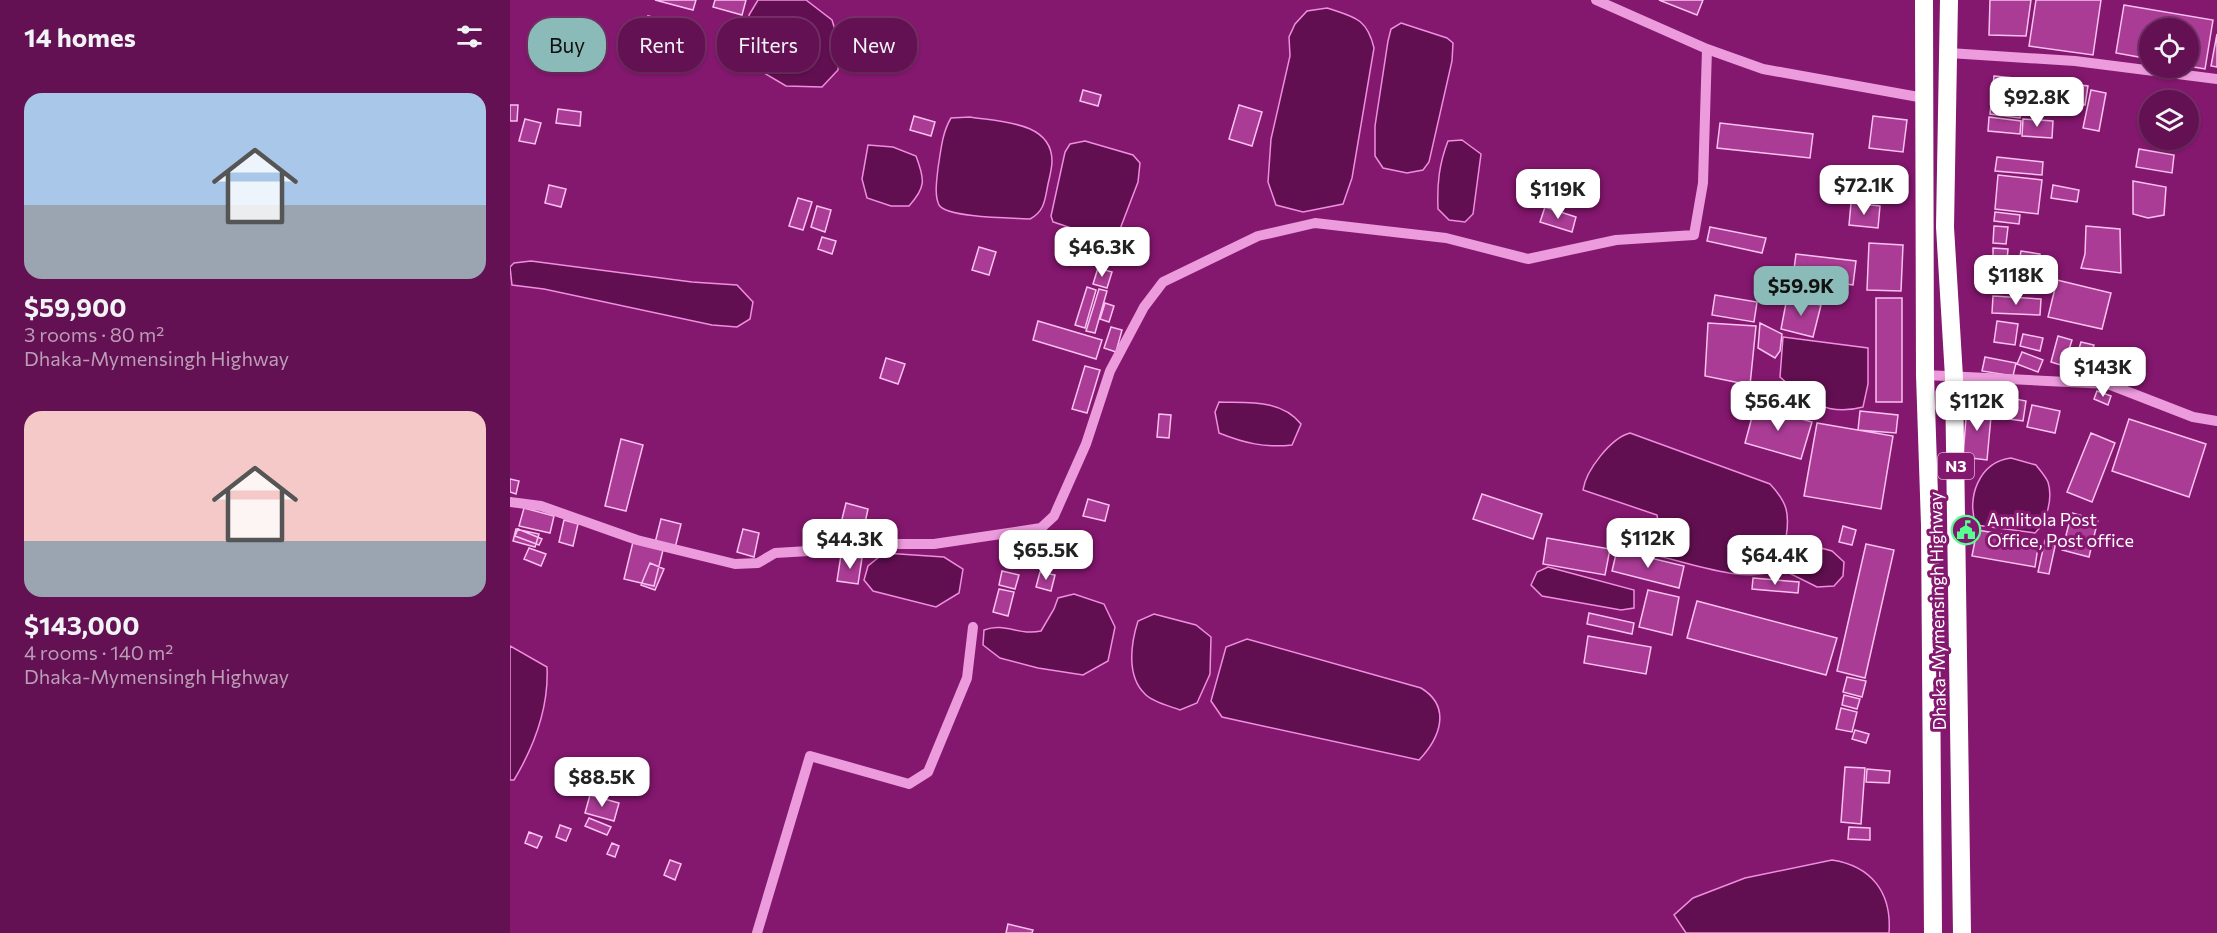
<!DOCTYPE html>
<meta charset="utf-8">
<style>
:root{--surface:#631152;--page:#691a59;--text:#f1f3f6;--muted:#bb9db8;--line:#773169;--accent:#8bbbb9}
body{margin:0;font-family:Commissioner,sans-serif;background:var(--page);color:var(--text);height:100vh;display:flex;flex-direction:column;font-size:22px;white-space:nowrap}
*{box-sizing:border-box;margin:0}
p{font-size:20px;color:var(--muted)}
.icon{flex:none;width:33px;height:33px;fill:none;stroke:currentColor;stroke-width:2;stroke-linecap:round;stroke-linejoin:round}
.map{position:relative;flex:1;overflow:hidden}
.sheet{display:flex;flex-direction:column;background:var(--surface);width:510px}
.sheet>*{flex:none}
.guide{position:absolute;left:18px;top:18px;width:570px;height:54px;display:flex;gap:12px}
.controls{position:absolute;left:1629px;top:18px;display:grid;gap:12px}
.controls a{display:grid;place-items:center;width:60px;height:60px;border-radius:50%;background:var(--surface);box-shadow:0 2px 4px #0004,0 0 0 2px var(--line);font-size:30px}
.price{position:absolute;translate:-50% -51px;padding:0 14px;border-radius:12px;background:#fff;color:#222;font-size:20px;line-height:39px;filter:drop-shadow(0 2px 3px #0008)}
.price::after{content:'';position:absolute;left:50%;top:36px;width:18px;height:14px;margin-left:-9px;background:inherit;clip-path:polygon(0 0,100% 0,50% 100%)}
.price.selected{background:var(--accent);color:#111}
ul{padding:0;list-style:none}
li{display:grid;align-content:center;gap:12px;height:318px;padding:0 24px}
li span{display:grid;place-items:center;height:186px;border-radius:18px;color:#555}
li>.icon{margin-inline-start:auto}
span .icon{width:108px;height:108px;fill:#fffc;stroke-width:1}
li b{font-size:26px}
h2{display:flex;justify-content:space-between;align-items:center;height:72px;padding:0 24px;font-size:26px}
.chip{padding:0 21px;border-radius:24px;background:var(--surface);box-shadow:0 2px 4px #0004,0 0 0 2px var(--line);font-size:21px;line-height:54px}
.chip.selected{background:var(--accent);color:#111}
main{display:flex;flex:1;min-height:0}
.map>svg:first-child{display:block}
.water{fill:#610f50;stroke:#ef8ede;stroke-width:1.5}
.building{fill:#ab3c96;stroke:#f9c1ef;stroke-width:1.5}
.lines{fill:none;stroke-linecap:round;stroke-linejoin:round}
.minor{stroke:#ec9bdd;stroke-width:10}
.highway{stroke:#fff;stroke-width:18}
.labels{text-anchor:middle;stroke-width:6;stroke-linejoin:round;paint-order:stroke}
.shield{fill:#84176e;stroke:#dab9d4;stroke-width:1.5}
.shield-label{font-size:16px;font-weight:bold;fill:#fff}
.poi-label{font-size:18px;fill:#fff;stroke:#84176e;text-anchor:start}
.street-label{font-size:18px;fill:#fff;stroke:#84176e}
</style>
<main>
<section class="sheet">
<h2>14 homes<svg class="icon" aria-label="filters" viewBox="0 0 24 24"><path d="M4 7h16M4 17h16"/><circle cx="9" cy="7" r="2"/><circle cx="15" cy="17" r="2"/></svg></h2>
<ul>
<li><span style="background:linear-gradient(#a9c7e8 60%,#9aa5b1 0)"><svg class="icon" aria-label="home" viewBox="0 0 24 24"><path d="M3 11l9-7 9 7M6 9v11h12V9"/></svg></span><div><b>$59,900</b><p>3 rooms · 80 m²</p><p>Dhaka-Mymensingh Highway</p></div></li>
<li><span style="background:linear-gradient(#f6c9c9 70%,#9aa5b1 0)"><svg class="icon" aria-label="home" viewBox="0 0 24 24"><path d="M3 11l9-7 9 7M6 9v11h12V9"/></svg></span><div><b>$143,000</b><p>4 rooms · 140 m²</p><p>Dhaka-Mymensingh Highway</p></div></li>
</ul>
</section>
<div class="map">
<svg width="1707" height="933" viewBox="0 0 1707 933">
<rect width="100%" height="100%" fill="#84176e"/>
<path class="water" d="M 248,0 L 296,0 L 322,20 L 330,46 L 328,70 L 312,87 L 276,86 L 254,73 L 244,46 L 239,15 Z
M 817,8 C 844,17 857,18 864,48 L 842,178 L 833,204 L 793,212 L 766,205 L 758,182 L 761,139 L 780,56 L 779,37 L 785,24 L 797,11 Z
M 891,23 L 937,38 L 943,43 L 942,61 L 919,162 L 913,170 L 897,173 L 873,168 L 865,156 L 865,126 L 878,41 L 881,29 Z
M 460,117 C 489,122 542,121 542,161 C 542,168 540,176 538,184 C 535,199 535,211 520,219 C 504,218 437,218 429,205 C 424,195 427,179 428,168 C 431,150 432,133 441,118 Z
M 952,140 L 971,154 L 963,214 L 955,222 L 939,220 L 928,209 C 927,184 929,164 938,141 Z
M 575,141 L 623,155 L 630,163 L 628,182 L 610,229 C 594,243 561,227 543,222 L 541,216 L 555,152 L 560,144 Z
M 358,145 L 383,147 L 406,156 C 415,180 416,187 399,206 L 381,206 L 357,198 L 352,179 Z
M 21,261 L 182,282 L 227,285 L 243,302 L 240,319 L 227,327 L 202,325 L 34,289 L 2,285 L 0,267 L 4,263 Z
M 1273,337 L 1358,348 L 1358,384 L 1353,407 C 1316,417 1296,400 1270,377 Z
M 709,402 C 739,403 771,399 791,424 L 782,445 C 755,448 734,443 709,433 L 705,412 Z
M 1120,433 L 1260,484 C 1277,502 1280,513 1276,538 C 1275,547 1273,561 1266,568 C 1245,587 1171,561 1145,555 L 1149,528 L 1147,515 L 1073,490 C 1076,470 1101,438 1120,433 Z
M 1501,458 L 1526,465 C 1530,470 1536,477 1538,482 C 1543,498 1537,522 1525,533 L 1466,525 C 1456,498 1469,462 1501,458 Z
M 1300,545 L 1322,551 L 1334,562 L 1333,576 L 1324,586 L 1307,587 L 1279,573 C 1278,555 1284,551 1300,545 Z
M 374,553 L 434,557 L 453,569 L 449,593 L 426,607 L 363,591 L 354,580 L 358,566 Z
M 1038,567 L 1124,590 L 1124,608 L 1111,610 L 1032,596 L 1021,585 L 1027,572 Z
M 564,594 L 594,604 L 605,627 L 598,661 L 573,675 L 528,668 L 490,658 L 473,645 L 474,630 C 495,622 509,636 531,631 L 544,609 L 548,598 Z
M 644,614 L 686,625 L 701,637 L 700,674 L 687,703 L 670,710 C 660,706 642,702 635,694 C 616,676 621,643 628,621 Z
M 737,639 L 911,688 C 942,707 930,738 909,760 L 712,717 L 701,701 L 716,647 Z
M 0,646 L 37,667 C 39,708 25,745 4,780 L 0,780 Z
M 1322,860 C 1361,866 1382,892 1379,933 L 1176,933 L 1164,915 L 1183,898 L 1235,878 Z"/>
<path class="building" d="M 145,0 L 186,0 L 183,10 Z
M 205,0 L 236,0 L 232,15 L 203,7 Z
M 1149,0 L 1193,0 L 1187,15 Z
M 1480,0 L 1521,0 L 1516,36 L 1479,35 Z
M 1526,0 L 1591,0 L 1583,55 L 1519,46 Z
M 1614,5 L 1703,20 L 1695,69 L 1678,66 L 1678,28 L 1640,28 L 1640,59 L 1606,53 Z
M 138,16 L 161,21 L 155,48 L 132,42 Z
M 1707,34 L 1707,67 L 1701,66 Z
M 1484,76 L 1514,79 L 1510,118 L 1480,114 Z
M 1524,79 L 1578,86 L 1575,105 L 1522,99 Z
M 573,90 L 591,95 L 588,106 L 570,101 Z
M 1581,90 L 1596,93 L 1589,131 L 1573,128 Z
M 0,105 L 8,105 L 7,121 L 0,121 Z
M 729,105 L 752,112 L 742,146 L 719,139 Z
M 48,109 L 71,112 L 70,126 L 46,123 Z
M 404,116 L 425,122 L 421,136 L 400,130 Z
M 1363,116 L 1397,120 L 1393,152 L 1359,148 Z
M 1479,117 L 1511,121 L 1510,134 L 1478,131 Z
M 15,119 L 31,123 L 25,144 L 9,141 Z
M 1513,119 L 1543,121 L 1542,138 L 1512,136 Z
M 1210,123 L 1303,134 L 1300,158 L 1207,148 Z
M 1629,149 L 1664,155 L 1662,173 L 1626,167 Z
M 1487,157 L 1533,162 L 1532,175 L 1485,171 Z
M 1350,167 L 1382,167 L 1382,200 L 1350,199 Z
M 1488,175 L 1532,180 L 1528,214 L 1485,209 Z
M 1623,181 L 1656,187 L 1654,215 L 1638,218 L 1623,214 Z
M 39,185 L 56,189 L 51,207 L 35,203 Z
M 1543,185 L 1569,190 L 1567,202 L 1541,198 Z
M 288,198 L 302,202 L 293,230 L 279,226 Z
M 1341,203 L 1370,206 L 1368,228 L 1339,225 Z
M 307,206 L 321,210 L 315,232 L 301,227 Z
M 1035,207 L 1066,217 L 1062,232 L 1030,222 Z
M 1485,212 L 1510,215 L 1509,224 L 1484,221 Z
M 1484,226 L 1498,227 L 1496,244 L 1483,243 Z
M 1576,226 L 1610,229 L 1611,273 L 1571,268 L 1575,254 Z
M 1200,227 L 1256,238 L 1252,253 L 1197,241 Z
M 578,235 L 595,240 L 588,263 L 571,258 Z
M 312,237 L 326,241 L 322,254 L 308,249 Z
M 1359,243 L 1393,245 L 1391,291 L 1357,290 Z
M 469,247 L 486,252 L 479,275 L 462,270 Z
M 1483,248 L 1498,249 L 1497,261 L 1483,260 Z
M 1511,251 L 1530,254 L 1527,270 L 1508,267 Z
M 1286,254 L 1346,261 L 1343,285 L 1283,277 Z
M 588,268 L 602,272 L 597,288 L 583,284 Z
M 1488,273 L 1504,277 L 1507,294 L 1486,291 Z
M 1547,280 L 1601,293 L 1592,329 L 1538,317 Z
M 577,287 L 586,290 L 575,328 L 565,325 Z
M 589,289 L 597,291 L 585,333 L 576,331 Z
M 1205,295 L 1247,302 L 1244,322 L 1202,315 Z
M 1483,296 L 1531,299 L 1530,315 L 1482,313 Z
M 1277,298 L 1311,305 L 1303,337 L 1271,329 Z
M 1366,298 L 1392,298 L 1392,402 L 1366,402 Z
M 595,303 L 604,306 L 599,322 L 590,319 Z
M 528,321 L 592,340 L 586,359 L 523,340 Z
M 1487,321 L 1508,324 L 1505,345 L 1484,342 Z
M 1198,323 L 1246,326 L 1240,385 L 1195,376 Z
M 1250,323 L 1272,334 L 1270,351 L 1265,358 L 1248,348 Z
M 601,327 L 612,330 L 606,352 L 594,348 Z
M 1513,334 L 1533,338 L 1530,351 L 1510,346 Z
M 1548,336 L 1562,340 L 1554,366 L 1541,362 Z
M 1571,342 L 1584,345 L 1578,365 L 1565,362 Z
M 1512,352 L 1533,360 L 1528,372 L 1507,364 Z
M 1475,357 L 1506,363 L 1503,376 L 1472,371 Z
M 376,358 L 395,364 L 388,384 L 370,378 Z
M 575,366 L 590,370 L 577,413 L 562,409 Z
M 1587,391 L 1601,396 L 1598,405 L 1584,399 Z
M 1495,397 L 1516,401 L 1513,421 L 1492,418 Z
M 1457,404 L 1482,406 L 1477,460 L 1453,457 Z
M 1522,405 L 1550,411 L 1545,433 L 1517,427 Z
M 1245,406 L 1302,422 L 1291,459 L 1235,443 Z
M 1350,411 L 1388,415 L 1386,433 L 1348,430 Z
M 649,414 L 661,415 L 659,438 L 647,437 Z
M 1619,419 L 1696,444 L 1679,497 L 1602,471 Z
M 1307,423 L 1383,436 L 1371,509 L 1294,496 Z
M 1581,433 L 1605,443 L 1582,502 L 1557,492 Z
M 111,439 L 133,445 L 116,511 L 95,506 Z
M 0,479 L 9,481 L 6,494 L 0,492 Z
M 972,494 L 1032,514 L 1023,539 L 963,519 Z
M 578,499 L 599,505 L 595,521 L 573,516 Z
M 336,503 L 358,509 L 353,532 L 330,527 Z
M 14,508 L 44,516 L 40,533 L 9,526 Z
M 1562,513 L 1588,520 L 1579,557 L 1552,550 Z
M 151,519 L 171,524 L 165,548 L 145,543 Z
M 54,520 L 68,524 L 63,546 L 49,542 Z
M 1333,526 L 1346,530 L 1342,545 L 1329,542 Z
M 6,529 L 29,534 L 25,547 L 3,541 Z
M 8,529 L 32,539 L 29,545 L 5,536 Z
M 233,529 L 249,533 L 244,557 L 227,552 Z
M 1467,530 L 1529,540 L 1525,567 L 1462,556 Z
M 334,533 L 351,538 L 349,550 L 331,545 Z
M 1037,538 L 1100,549 L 1095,575 L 1033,564 Z
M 1535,540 L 1546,542 L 1539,574 L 1528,572 Z
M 123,542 L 153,550 L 144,586 L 114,579 Z
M 1356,544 L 1384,550 L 1355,678 L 1327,671 Z
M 19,548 L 36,554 L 31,566 L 14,559 Z
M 1107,550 L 1174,566 L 1169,588 L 1102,571 Z
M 331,555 L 352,558 L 348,584 L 327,581 Z
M 140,563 L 154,569 L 145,590 L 131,585 Z
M 492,571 L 509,575 L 505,589 L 489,585 Z
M 530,572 L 545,575 L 541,591 L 526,587 Z
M 1243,578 L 1289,582 L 1288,593 L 1242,589 Z
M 489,589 L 504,592 L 498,616 L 483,612 Z
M 1138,590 L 1169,597 L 1162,635 L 1129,627 Z
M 1187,601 L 1327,638 L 1316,675 L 1177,638 Z
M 1079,613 L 1124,623 L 1122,634 L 1077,624 Z
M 1078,636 L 1141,647 L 1136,674 L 1074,663 Z
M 1337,677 L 1356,681 L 1352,697 L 1333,692 Z
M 1334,695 L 1350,699 L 1347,709 L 1332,705 Z
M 1331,708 L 1347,712 L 1342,732 L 1326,729 Z
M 1345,730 L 1359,734 L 1356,743 L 1342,739 Z
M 1335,767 L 1355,768 L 1351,824 L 1331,822 Z
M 1357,769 L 1380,771 L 1379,783 L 1356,782 Z
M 98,774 L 111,779 L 104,795 L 92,790 Z
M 80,795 L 109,803 L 104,821 L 75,813 Z
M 79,818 L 101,827 L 97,835 L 75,826 Z
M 50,825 L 61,829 L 56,841 L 46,837 Z
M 1339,827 L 1360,828 L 1360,840 L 1338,839 Z
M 19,832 L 32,837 L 27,848 L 15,843 Z
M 102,843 L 109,846 L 105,857 L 97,854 Z
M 160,860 L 171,864 L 165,880 L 154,875 Z
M 498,924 L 523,930 L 522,933 L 496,933 Z"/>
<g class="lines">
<path class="minor" d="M 1086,0 L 1197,49 L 1253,69 L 1414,98
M 1439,53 L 1565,61 L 1707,79
M 1415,375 L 1598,384 L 1683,417 L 1707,421
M 0,502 L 31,506 L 127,540 L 225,564 L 248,563 L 265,553 L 316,550 L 345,553 L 369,544 L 424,544 L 531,528 L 544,516 L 576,444 L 600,371 L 634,307 L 653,282 L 748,236 L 805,223 L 936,238 L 1018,259 L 1106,240 L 1184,235 L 1193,183 L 1197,49
M 247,933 L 300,756 L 399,784 L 418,772 L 457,678 L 463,627"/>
<path class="highway" d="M 1414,0 L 1415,375 L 1420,525 L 1423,933
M 1439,0 L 1435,227 L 1444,377 L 1452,933"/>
</g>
<defs>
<g id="civic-ring" transform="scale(1.5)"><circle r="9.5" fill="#84176e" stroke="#57ff92" stroke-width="1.5"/><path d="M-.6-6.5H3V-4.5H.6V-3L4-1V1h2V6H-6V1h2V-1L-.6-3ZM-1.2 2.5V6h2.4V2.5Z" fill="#57ff92"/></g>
</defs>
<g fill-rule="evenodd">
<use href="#civic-ring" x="1456" y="530"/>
</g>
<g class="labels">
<rect class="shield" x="1428" y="453" width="36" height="26" rx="4.5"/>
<g class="shield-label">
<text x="1446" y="472">N3</text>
</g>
<g class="poi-label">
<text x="1477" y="526">Amlitola Post<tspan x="1477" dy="21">Office, Post office</tspan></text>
</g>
<g class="street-label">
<text transform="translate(1428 611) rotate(-91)" y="6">Dhaka-Mymensingh Highway</text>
</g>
</g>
</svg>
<div class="controls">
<a><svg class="icon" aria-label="locate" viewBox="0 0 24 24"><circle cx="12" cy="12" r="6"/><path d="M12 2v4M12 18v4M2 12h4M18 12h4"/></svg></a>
<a><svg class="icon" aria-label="layers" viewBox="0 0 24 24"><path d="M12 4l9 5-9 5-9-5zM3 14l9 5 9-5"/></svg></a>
</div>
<b class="price" style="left:1527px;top:128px">$92.8K</b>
<b class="price" style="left:1354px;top:216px">$72.1K</b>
<b class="price" style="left:1048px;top:220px">$119K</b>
<b class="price" style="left:592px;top:278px">$46.3K</b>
<b class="price" style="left:1506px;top:306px">$118K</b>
<b class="price selected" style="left:1291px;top:317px">$59.9K</b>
<b class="price" style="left:1593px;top:398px">$143K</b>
<b class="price" style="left:1268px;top:432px">$56.4K</b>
<b class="price" style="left:1467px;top:432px">$112K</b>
<b class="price" style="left:1138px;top:569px">$112K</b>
<b class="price" style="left:340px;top:570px">$44.3K</b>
<b class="price" style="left:536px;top:581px">$65.5K</b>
<b class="price" style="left:1265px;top:586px">$64.4K</b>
<b class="price" style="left:92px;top:808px">$88.5K</b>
<div class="guide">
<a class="chip selected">Buy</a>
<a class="chip">Rent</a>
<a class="chip">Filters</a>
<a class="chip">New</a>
</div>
</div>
</main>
